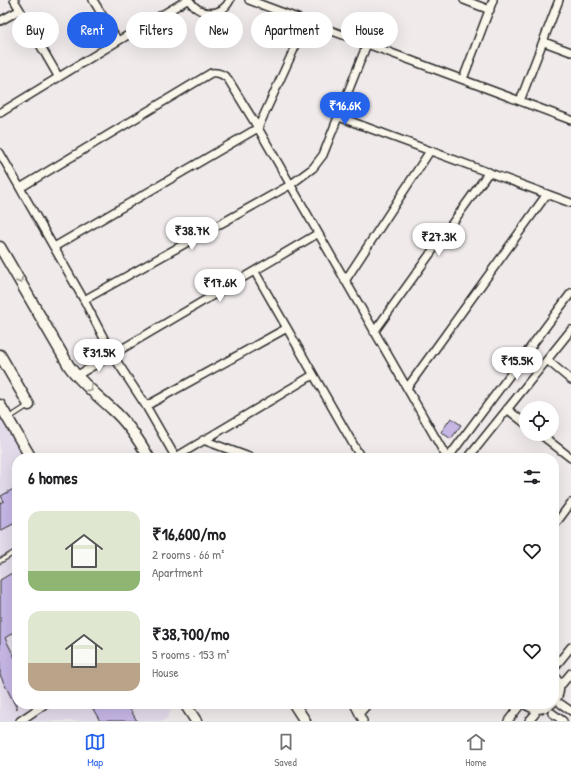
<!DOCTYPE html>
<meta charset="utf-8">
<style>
:root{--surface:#fff;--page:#f2f2f2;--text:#202124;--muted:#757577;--line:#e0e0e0;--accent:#2563eb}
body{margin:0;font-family:"Patrick Hand",sans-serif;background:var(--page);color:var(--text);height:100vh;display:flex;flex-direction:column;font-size:15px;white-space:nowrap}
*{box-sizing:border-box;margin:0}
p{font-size:13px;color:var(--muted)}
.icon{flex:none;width:22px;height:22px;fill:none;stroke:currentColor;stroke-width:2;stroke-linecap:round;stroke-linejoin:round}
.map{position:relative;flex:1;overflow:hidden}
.side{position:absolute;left:12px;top:453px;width:547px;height:256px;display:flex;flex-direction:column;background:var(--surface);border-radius:16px;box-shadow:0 4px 16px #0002}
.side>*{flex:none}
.top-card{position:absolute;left:12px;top:12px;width:547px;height:36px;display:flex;gap:8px}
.buttons{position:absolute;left:519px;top:401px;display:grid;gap:8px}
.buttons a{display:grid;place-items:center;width:40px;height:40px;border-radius:50%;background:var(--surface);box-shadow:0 4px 16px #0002;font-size:20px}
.price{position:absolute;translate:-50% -34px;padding:0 9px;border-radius:14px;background:#fff;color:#222;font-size:13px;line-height:26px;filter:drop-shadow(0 1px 2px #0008)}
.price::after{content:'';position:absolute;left:50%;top:24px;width:12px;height:9px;margin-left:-6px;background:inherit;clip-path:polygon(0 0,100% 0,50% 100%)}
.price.current{background:var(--accent);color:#fff}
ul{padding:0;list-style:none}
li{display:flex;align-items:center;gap:12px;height:100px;padding:0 16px}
li span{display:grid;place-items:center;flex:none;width:112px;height:80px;border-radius:12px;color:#555}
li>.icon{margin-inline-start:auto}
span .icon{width:48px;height:48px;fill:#fffc;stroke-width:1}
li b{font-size:17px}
h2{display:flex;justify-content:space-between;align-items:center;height:48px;padding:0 16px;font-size:17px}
.chip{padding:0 14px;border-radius:18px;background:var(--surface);box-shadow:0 4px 16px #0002;font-size:14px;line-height:36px}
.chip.current{background:var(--accent);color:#fff}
.menu{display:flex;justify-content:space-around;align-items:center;height:56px;border-top:1px solid var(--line);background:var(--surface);font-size:11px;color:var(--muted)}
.menu a{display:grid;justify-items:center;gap:2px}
.menu .current{color:var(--accent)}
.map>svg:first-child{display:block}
.built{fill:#e3daea}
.building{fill:#c6b6e6;stroke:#2b2b2b}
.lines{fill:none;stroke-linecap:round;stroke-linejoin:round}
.lane-casing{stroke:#2b2b2b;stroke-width:6}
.street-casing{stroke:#2b2b2b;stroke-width:10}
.secondary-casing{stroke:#2b2b2b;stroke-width:13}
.lane{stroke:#fbf7ec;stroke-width:3.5}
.street{stroke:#fbf7ec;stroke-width:7}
.secondary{stroke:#fbf7ec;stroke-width:10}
.oneway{stroke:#93918c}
</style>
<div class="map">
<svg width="571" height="721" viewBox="0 0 571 721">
<rect width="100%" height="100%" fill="#f0eaeb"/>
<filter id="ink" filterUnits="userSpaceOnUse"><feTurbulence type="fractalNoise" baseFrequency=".025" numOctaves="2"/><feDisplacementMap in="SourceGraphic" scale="8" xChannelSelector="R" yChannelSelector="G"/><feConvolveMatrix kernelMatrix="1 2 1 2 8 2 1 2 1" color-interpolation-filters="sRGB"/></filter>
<g filter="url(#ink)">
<path class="built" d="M 0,411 L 27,458 L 17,458 L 17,704 L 170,704 L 171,710 L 167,718 L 163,721 L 0,721 Z"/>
<path class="building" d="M 451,418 L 461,425 L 451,439 L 441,432 Z
M 17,487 L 17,522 L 0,531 L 0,503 L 4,501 L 1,496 Z
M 17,570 L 17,630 L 5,638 L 17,662 L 17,709 L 0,675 L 0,580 Z
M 90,704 L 127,704 L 137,721 L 100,721 Z"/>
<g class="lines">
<g class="lane-casing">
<path id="lane" d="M 9,418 L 29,405
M 0,561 L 17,551"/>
</g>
<g class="street-casing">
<path id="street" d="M 189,0 C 199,16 221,18 230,0
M 249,0 L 571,120
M 464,0 L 490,10
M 20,10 L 58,76
M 0,21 L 20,10 L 14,0
M 118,41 L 187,0
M 544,42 L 571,52
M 463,79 L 493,0
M 520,101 L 559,0
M 0,113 L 118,41 L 93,0
M 339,117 L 571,203
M 0,153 L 84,300 L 112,354 L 146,406 L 176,458
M 20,188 L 211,73 C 218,72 223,74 228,79 L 258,128 L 447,458
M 54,247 L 258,128 L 306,23
M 255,272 L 361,458
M 345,281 L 430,151
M 84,300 L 290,185 L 313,168 L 323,155 L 367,44
M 374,332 L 489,172
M 547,360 L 571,380
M 76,376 L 317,234
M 407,388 L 547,194
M 146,406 L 287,328
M 507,409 L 526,424
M 540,434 L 571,458
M 203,440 L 252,458
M 176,457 L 313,375
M 448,458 L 571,293
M 468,458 L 571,330
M 554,526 L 571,503
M 554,668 L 571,647
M 562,684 L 571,673
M 354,704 L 363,721
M 524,704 C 546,721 571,693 554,675
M 561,704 L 571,711
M 552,713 L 563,721
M 359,714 L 368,704
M 20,721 L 45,704
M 508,721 L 521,704
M 529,721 L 535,714"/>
</g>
<g class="secondary-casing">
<path id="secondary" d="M 0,247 L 69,366 C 81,383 97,395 112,409 C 128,423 139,440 149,458
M 0,355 L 29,405
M 0,405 L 31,458
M 185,704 L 196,721
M 294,704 L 305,721"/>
</g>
<use href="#lane" class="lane"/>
<use href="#street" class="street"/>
<use href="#secondary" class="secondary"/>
</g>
<defs><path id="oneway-chevron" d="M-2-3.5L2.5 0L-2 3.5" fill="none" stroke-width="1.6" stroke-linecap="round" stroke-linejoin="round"/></defs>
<g class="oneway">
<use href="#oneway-chevron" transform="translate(20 281) rotate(60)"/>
<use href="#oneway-chevron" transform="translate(90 389) rotate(42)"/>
</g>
</g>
</svg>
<div class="buttons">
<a><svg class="icon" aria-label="locate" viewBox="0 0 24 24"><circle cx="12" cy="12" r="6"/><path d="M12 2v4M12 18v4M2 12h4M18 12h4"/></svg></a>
</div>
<b class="price current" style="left:345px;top:126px">₹16.6K</b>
<b class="price" style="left:192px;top:251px">₹38.7K</b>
<b class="price" style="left:439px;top:257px">₹27.3K</b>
<b class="price" style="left:220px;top:303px">₹17.6K</b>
<b class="price" style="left:99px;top:373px">₹31.5K</b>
<b class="price" style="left:517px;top:381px">₹15.5K</b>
<div class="top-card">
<a class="chip">Buy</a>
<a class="chip current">Rent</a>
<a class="chip">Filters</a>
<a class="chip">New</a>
<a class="chip">Apartment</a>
<a class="chip">House</a>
</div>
<section class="side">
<h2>6 homes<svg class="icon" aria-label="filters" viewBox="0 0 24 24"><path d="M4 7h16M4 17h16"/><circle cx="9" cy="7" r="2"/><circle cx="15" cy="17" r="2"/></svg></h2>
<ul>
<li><span style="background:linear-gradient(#dfe7d0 75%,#8fb573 0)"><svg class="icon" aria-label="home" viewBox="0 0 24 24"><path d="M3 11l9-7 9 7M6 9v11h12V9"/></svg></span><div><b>₹16,600/mo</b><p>2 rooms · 66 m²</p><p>Apartment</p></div><svg class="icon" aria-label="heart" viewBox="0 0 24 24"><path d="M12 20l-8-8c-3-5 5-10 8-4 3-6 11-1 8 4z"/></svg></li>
<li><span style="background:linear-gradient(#dfe7d0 65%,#b9a48a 0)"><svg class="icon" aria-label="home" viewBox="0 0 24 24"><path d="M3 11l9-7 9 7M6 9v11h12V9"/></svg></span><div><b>₹38,700/mo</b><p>5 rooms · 153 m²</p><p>House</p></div><svg class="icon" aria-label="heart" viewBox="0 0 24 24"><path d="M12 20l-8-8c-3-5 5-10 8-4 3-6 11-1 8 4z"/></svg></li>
</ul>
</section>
</div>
<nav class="menu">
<a class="current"><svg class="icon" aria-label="map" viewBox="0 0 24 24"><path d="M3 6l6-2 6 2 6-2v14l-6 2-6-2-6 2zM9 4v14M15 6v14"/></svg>Map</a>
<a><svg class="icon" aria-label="saved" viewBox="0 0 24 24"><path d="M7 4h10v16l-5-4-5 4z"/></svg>Saved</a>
<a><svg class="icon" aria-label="home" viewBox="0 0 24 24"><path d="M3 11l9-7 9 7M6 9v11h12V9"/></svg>Home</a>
</nav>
